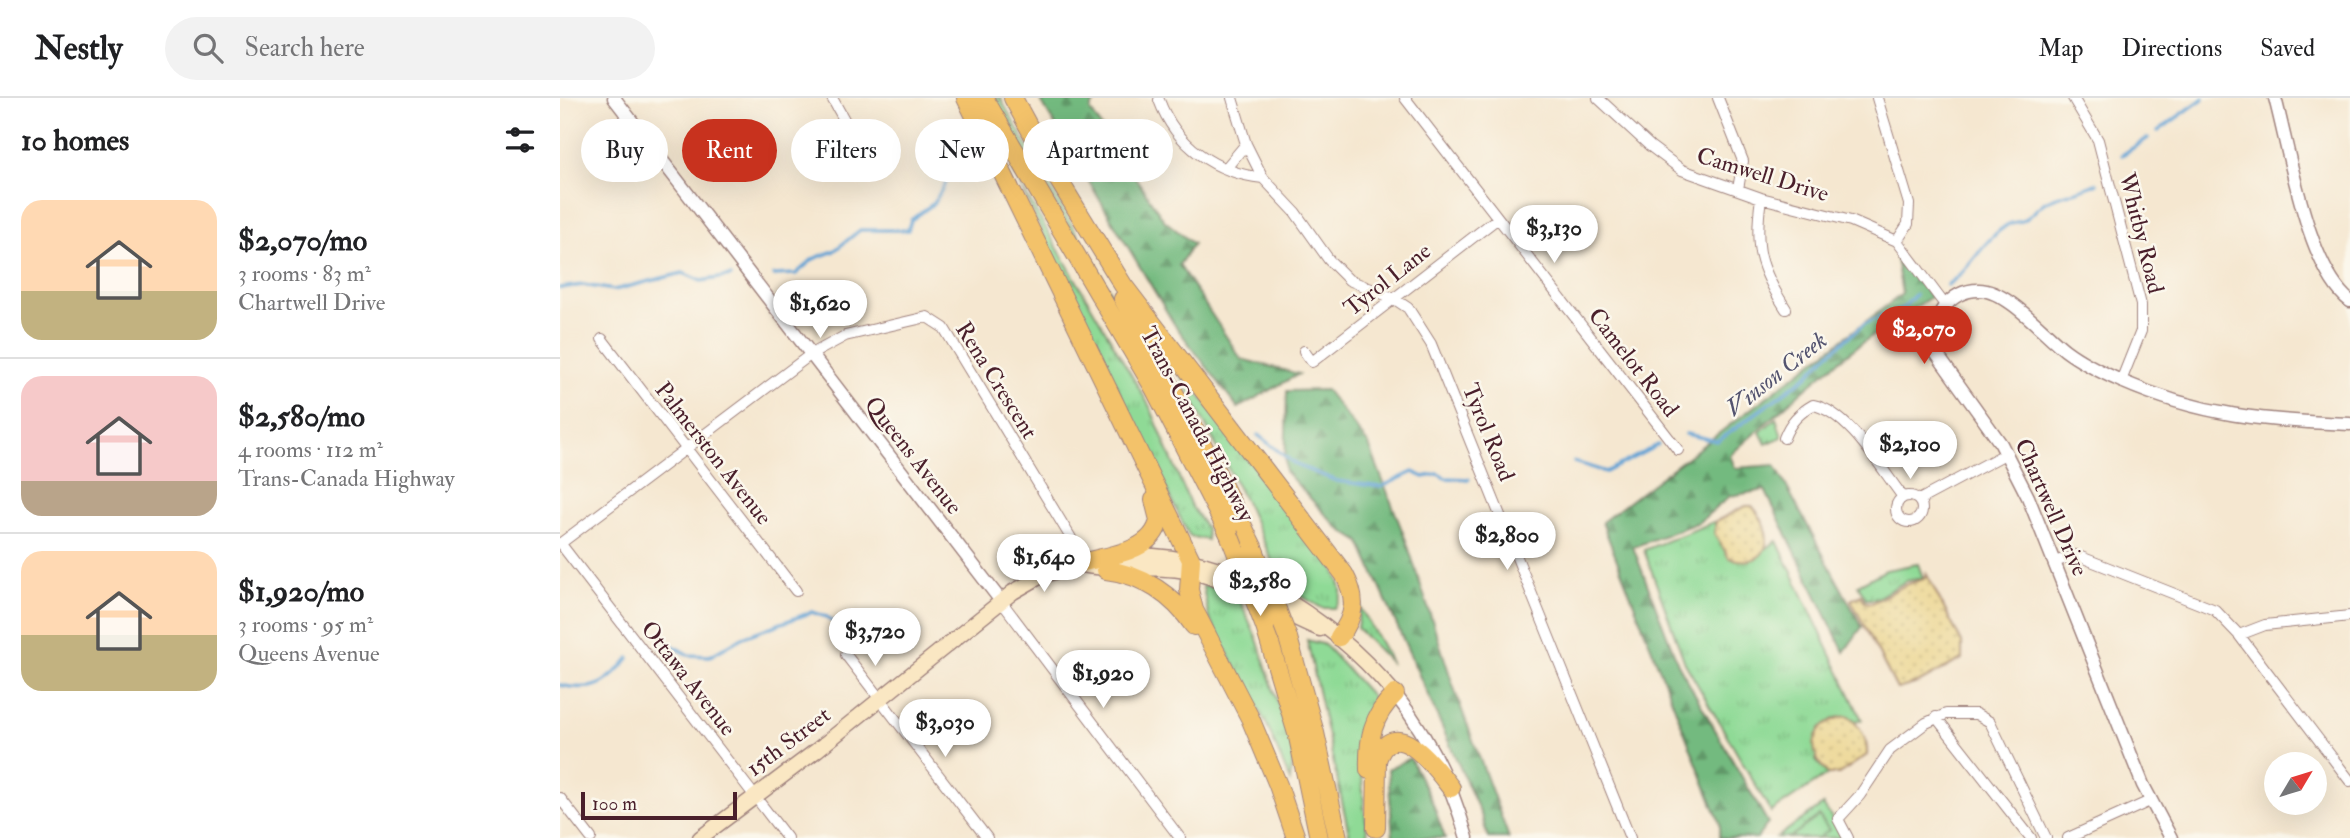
<!DOCTYPE html>
<meta charset="utf-8">
<style>
:root{--surface:#fff;--page:#f2f2f2;--text:#202124;--muted:#757577;--line:#e0e0e0;--accent:#c8321e}
body{margin:0;font-family:"IM FELL Double Pica",serif;background:var(--page);color:var(--text);height:100vh;display:flex;flex-direction:column;font-size:26px;white-space:nowrap}
*{box-sizing:border-box;margin:0}
p{font-size:23px;color:var(--muted)}
.icon{flex:none;width:38px;height:38px;fill:none;stroke:currentColor;stroke-width:2;stroke-linecap:round;stroke-linejoin:round}
.map{position:relative;flex:1;overflow:hidden}
.side{display:flex;flex-direction:column;background:var(--surface);width:560px}
.side>*{flex:none}
.guide{position:absolute;left:21px;top:21px;width:665px;height:63px;display:flex;gap:14px}
.needle{width:46px;rotate:52deg}
.fabs{position:absolute;left:1704px;top:654px;display:grid;gap:14px}
.fabs a{display:grid;place-items:center;width:63px;height:63px;border-radius:50%;background:var(--surface);box-shadow:0 7px 28px #0002;font-size:35px}
.scale{position:absolute;left:21px;bottom:18px;width:156px;box-sizing:border-box;padding-left:7px;border:4px solid #4a1f2b;border-top:0;font-size:19px;line-height:24px;white-space:nowrap;color:#4a1f2b;-webkit-text-stroke:5px #fbf7ec;paint-order:stroke}
.price{position:absolute;translate:-50% -60px;padding:0 16px;border-radius:24px;background:#fff;color:#222;font-size:23px;line-height:46px;filter:drop-shadow(0 2px 4px #0008)}
.price::after{content:'';position:absolute;left:50%;top:42px;width:21px;height:16px;margin-left:-10px;background:inherit;clip-path:polygon(0 0,100% 0,50% 100%)}
.price.active{background:var(--accent);color:#fff}
ul{padding:0;list-style:none}
li{display:flex;align-items:center;gap:21px;height:175px;padding:0 21px}
li+li{border-top:2px solid var(--line)}
li span{display:grid;place-items:center;flex:none;width:196px;height:140px;border-radius:21px;color:#555}
li>.icon{margin-inline-start:auto}
span .icon{width:84px;height:84px;fill:#fffc;stroke-width:1}
li b{font-size:30px}
h2{display:flex;justify-content:space-between;align-items:center;height:84px;padding:0 21px;font-size:30px}
.pill{padding:0 24px;border-radius:32px;background:var(--surface);box-shadow:0 7px 28px #0002;font-size:24px;line-height:63px}
.pill.active{background:var(--accent);color:#fff}
header{display:flex;align-items:center;gap:42px;box-sizing:border-box;height:98px;padding:0 35px;background:var(--surface);border-bottom:2px solid var(--line)}
header strong{font-size:33px}
nav{display:flex;gap:38px;margin-inline-start:auto;font-size:24px}
.search{width:490px;height:63px;background:var(--page);display:flex;align-items:center;gap:18px;box-sizing:border-box;padding:0 24px;border-radius:38px;color:var(--muted);font-size:26px}
main{display:flex;flex:1;min-height:0}
.map>svg:first-child{display:block}
.grass{fill:url(#grass-tufts);stroke:#6c7c60;stroke-width:2}
.forest{fill:url(#forest-firs);stroke:#5e6c55;stroke-width:2}
.sand{fill:url(#sand-dots);stroke:#9c7c64;stroke-width:2}
.pitch{fill:#8fda96;stroke:#6c7c60;stroke-width:2}
.lines{fill:none;stroke-linecap:round;stroke-linejoin:round}
.stream{stroke:#61a2d4;stroke-width:3.5}
.minor-casing{stroke:#a0837e;stroke-width:12}
.tertiary-casing{stroke:#a0837e;stroke-width:15}
.secondary-casing{stroke:#a0837e;stroke-width:17}
.motorway-casing{stroke:#a0837e;stroke-width:20}
.minor{stroke:#fff;stroke-width:10}
.tertiary{stroke:#fff;stroke-width:12}
.secondary{stroke:#fae7c3;stroke-width:14}
.motorway{stroke:#f3c26a;stroke-width:18}
.motorway-bridge-casing{stroke:#a0837e;stroke-width:20;stroke-linecap:butt}
.motorway-bridge{stroke:#f3c26a;stroke-width:18}
.labels{text-anchor:middle;stroke-width:5;stroke-linejoin:round;paint-order:stroke}
.street-label{font-size:23px;fill:#4a1f2b;stroke:#fbf7ec}
.water-label{font-size:24px;font-style:italic;fill:#53536f;stroke:#fbf7ec}
</style>
<header>
<strong>Nestly</strong>
<div class="search"><svg class="icon" aria-label="search" viewBox="0 0 24 24"><circle cx="10" cy="10" r="6"/><path d="M15 15l6 6"/></svg>Search here</div>
<nav><a>Map</a><a>Directions</a><a>Saved</a></nav>
</header>
<main>
<section class="side">
<h2>10 homes<svg class="icon" aria-label="filters" viewBox="0 0 24 24"><path d="M4 7h16M4 17h16"/><circle cx="9" cy="7" r="2"/><circle cx="15" cy="17" r="2"/></svg></h2>
<ul>
<li><span style="background:linear-gradient(#ffd9b3 65%,#c2b280 0)"><svg class="icon" aria-label="home" viewBox="0 0 24 24"><path d="M3 11l9-7 9 7M6 9v11h12V9"/></svg></span><div><b>$2,070/mo</b><p>3 rooms · 83 m²</p><p>Chartwell Drive</p></div></li>
<li><span style="background:linear-gradient(#f6c9c9 75%,#b9a48a 0)"><svg class="icon" aria-label="home" viewBox="0 0 24 24"><path d="M3 11l9-7 9 7M6 9v11h12V9"/></svg></span><div><b>$2,580/mo</b><p>4 rooms · 112 m²</p><p>Trans-Canada Highway</p></div></li>
<li><span style="background:linear-gradient(#ffd9b3 60%,#c2b280 0)"><svg class="icon" aria-label="home" viewBox="0 0 24 24"><path d="M3 11l9-7 9 7M6 9v11h12V9"/></svg></span><div><b>$1,920/mo</b><p>3 rooms · 95 m²</p><p>Queens Avenue</p></div></li>
</ul>
</section>
<div class="map">
<svg width="1790" height="740" viewBox="0 0 1790 740">
<defs>
<pattern id="grass-tufts" width="24" height="20" patternUnits="userSpaceOnUse" patternTransform="scale(1.75)"><rect width="24" height="20" fill="#8fda96"/><path d="M3 7l-1-3M5 7V3M7 7l1-3M15 17l-1-3M17 17v-4M19 17l1-3" fill="none" stroke="#7dbb81"/></pattern>
<pattern id="forest-firs" width="22" height="20" patternUnits="userSpaceOnUse" patternTransform="scale(1.75)"><rect width="22" height="20" fill="#73ba7f"/><path d="M5 1l3.5 6h-7zM16 11l3.5 6h-7z" fill="#609768"/></pattern>
<pattern id="sand-dots" width="8" height="8" patternUnits="userSpaceOnUse" patternTransform="scale(1.75)"><rect width="8" height="8" fill="#eeda9e"/><path d="M2 2h.1M6 6h.1" fill="none" stroke="#cebb88" stroke-width="1.8" stroke-linecap="round"/></pattern>
</defs>
<rect width="100%" height="100%" fill="#fbf7ec"/>
<filter id="ink" filterUnits="userSpaceOnUse"><feTurbulence type="fractalNoise" baseFrequency=".0143" numOctaves="2"/><feDisplacementMap in="SourceGraphic" scale="14" xChannelSelector="R" yChannelSelector="G"/><feConvolveMatrix kernelMatrix="1 2 1 2 8 2 1 2 1" color-interpolation-filters="sRGB"/></filter>
<filter id="wash" filterUnits="userSpaceOnUse"><feTurbulence type="fractalNoise" baseFrequency=".00686" numOctaves="4" result="noise"/><feDisplacementMap in="SourceGraphic" scale="28" xChannelSelector="R" yChannelSelector="G"/><feGaussianBlur stdDeviation="1.57" result="paint"/><feColorMatrix in="noise" values="0 0 0 0 0 0 0 0 0 0 0 0 0 0 0 0 0 1.4 0 .05"/><feComposite in="paint" operator="in"/></filter>
<g filter="url(#wash)">
<rect width="100%" height="100%" fill="#f5e7d0"/>
<path class="grass" d="M 433,0 L 440,0 L 552,197 L 551,201 Z
M 452,72 L 590,309 L 630,406 L 646,430 L 647,442 L 629,438 Z
M 611,260 L 774,471 C 780,487 786,495 775,510 L 762,510 L 723,487 L 689,411 Z
M 1216,320 L 1222,339 L 1206,346 L 1200,334 Z
M 1156,423 L 1155,435 L 1169,460 C 1190,466 1200,454 1217,443 L 1302,622 L 1295,624 L 1287,618 L 1275,620 L 1260,630 L 1256,663 L 1268,676 L 1211,714 L 1125,565 L 1084,452 Z
M 1358,466 L 1363,480 L 1346,483 L 1315,501 L 1306,501 L 1298,487 L 1326,472 Z
M 646,487 L 678,498 L 697,541 L 734,655 L 730,683 L 707,627 L 649,520 L 643,489 Z
M 800,509 L 829,560 L 830,564 L 797,530 Z
M 747,542 L 765,547 L 818,605 C 792,623 804,711 808,740 L 790,740 Z
M 1263,707 L 1286,740 L 1217,739 Z"/>
<path class="forest" d="M 479,0 L 537,0 L 530,12 L 604,122 L 633,146 L 619,167 L 681,261 L 739,276 L 678,310 L 614,226 Z
M 1336,161 L 1344,163 L 1371,199 C 1344,217 1315,234 1290,254 C 1248,286 1210,322 1170,357 L 1175,370 L 1215,367 L 1302,529 L 1284,554 L 1205,392 L 1170,398 L 1139,424 L 1073,449 L 1118,566 L 1208,725 L 1197,740 L 1160,740 L 1160,725 L 1042,424 L 1342,196 Z
M 766,292 L 809,347 L 847,445 L 896,596 L 949,740 L 928,740 L 922,719 L 800,444 L 778,430 L 725,373 L 727,293 Z
M 850,660 L 873,706 L 885,740 L 833,740 L 828,671 Z"/>
<path class="sand" d="M 1186,408 L 1192,408 C 1216,434 1212,473 1169,460 L 1154,435 L 1156,423 Z
M 1366,475 L 1402,545 L 1402,561 L 1358,585 L 1337,591 L 1291,502 L 1301,497 L 1305,504 L 1312,505 L 1345,487 L 1364,481 Z
M 1287,618 C 1300,627 1308,641 1307,657 L 1279,676 L 1268,676 C 1244,651 1252,624 1287,618 Z"/>
<path class="pitch" d="M 1259,718 L 1269,732 L 1258,740 L 1229,740 Z"/>
<g class="lines">
<path class="stream" d="M 1598,33 L 1644,0
M 1562,57 L 1588,40
M 213,177 L 236,176 L 253,161 L 274,153 L 300,132 L 348,132 L 351,122 L 374,105 L 397,65 L 418,41
M 1387,187 C 1411,171 1422,143 1447,127 C 1452,124 1457,124 1462,123 C 1472,119 1477,108 1487,103 C 1503,95 1521,94 1537,85
M 0,190 L 23,187 L 54,192 L 123,175 L 141,183 L 171,178
M 1126,336 L 1157,343 L 1162,340 L 1247,278 L 1264,260 L 1304,226 L 1344,209 L 1355,197
M 698,337 L 736,367 L 777,383 L 821,389 L 853,374 L 864,379 L 878,376 L 885,380 L 909,381
M 1014,364 L 1046,374 L 1098,347
M 100,549 L 112,547 L 128,557 L 150,558 L 183,539 L 252,514 L 267,519 L 282,531 L 294,532 L 301,524 L 313,525 L 333,516 L 359,535
M 0,587 C 35,595 48,585 69,560"/>
</g>
</g>
<g filter="url(#ink)">
<g class="lines">
<g class="minor-casing">
<path id="minor" d="M 272,0 L 296,43
M 672,0 L 686,46 L 703,80 L 735,114 L 769,162 L 789,182 L 833,200 L 848,210 L 871,246 L 1070,740
M 845,0 L 1118,352
M 1038,0 L 1090,48 L 1122,72 L 1201,100 L 1291,123 L 1337,143
M 1158,0 L 1183,63 L 1178,91
M 1317,0 L 1349,106 L 1348,126 L 1337,143
M 1513,0 L 1538,42 L 1581,207 L 1581,233 L 1561,283
M 599,2 C 616,48 656,75 703,80
M 666,70 L 686,46
M 1201,100 C 1194,149 1199,169 1226,211
M 1337,143 L 1385,207
M 42,241 L 236,493
M 744,253 L 752,264 L 938,120
M 1224,340 C 1230,324 1239,315 1253,307 C 1288,313 1322,372 1343,399
M1336 411a13 13 0 1 1 26 0a13 13 0 1 1-26 0Z
M 1359,402 L 1447,355
M 0,445 L 227,740
M 1,445 L 250,257 L 285,238 L 367,219 L 384,230 L 511,440
M 1494,464 L 1516,457 L 1655,512 L 1679,537 L 1790,683
M 441,503 L 620,740
M 1679,537 L 1705,527 L 1790,518
M 286,557 L 427,740
M 1376,619 L 1471,740
M 0,700 L 31,740
M 1288,740 L 1278,721 L 1300,697 L 1330,652 L 1366,625 L 1386,616 L 1416,616 L 1430,624 L 1486,740
M 1508,740 L 1590,703"/>
</g>
<g class="tertiary-casing">
<path id="tertiary" d="M 54,0 L 441,503
M 1715,0 C 1729,52 1748,171 1790,203
M 835,596 C 869,639 892,687 907,740
M 1611,740 L 1583,687 L 1468,399 L 1441,346 L 1373,251 C 1369,223 1388,192 1419,192 C 1447,192 1483,235 1505,252 C 1521,264 1543,275 1561,283 C 1641,318 1705,323 1790,326"/>
</g>
<g class="secondary-casing">
<path id="secondary" d="M 560,458 C 669,451 767,516 835,596
M 517,466 C 555,475 593,466 631,474 C 678,484 716,514 760,531
M 140,740 L 257,652 L 453,494 L 481,478 L 526,464"/>
</g>
<g class="motorway-casing">
<path id="motorway" d="M 406,0 L 631,462 L 629,492 L 634,512 L 690,620 L 718,687 L 736,740
M 424,0 L 594,290 L 669,436
M 453,0 L 492,72
M 487,63 L 563,187 L 784,476 C 797,500 796,517 779,539
M 563,201 L 648,357 L 693,449
M 516,466 C 543,458 593,456 599,422 L 594,402
M 546,472 C 582,476 614,498 634,528
M 705,529 L 738,639 L 759,740
M 728,540 L 755,635 L 778,740
M 809,672 C 808,641 812,618 835,596
M 816,730 L 817,662 C 835,613 876,671 891,690"/>
</g>
<use href="#minor" class="minor"/>
<use href="#tertiary" class="tertiary"/>
<use href="#secondary" class="secondary"/>
<use href="#motorway" class="motorway"/>
<g class="motorway-bridge-casing">
<path id="motorway-bridge" d="M 669,436 L 705,529
M 693,449 L 728,540"/>
</g>
<use href="#motorway-bridge" class="motorway-bridge"/>
</g>
</g>
<g class="labels">
<g class="street-label">
<text transform="translate(1203 76) rotate(17)" y="8">Camwell Drive</text>
<text transform="translate(1582 135) rotate(76)" y="8">Whitby Road</text>
<text transform="translate(827 181) rotate(-38)" y="8">Tyrol Lane</text>
<text transform="translate(1074 264) rotate(52)" y="8">Camelot Road</text>
<text transform="translate(437 282) rotate(58)" y="8">Rena Crescent</text>
<text transform="translate(638 326) rotate(62)" y="8">Trans-Canada Highway</text>
<text transform="translate(929 334) rotate(68)" y="8">Tyrol Road</text>
<text transform="translate(154 355) rotate(52)" y="8">Palmerston Avenue</text>
<text transform="translate(354 357) rotate(52)" y="8">Queens Avenue</text>
<text transform="translate(1492 409) rotate(66)" y="8">Chartwell Drive</text>
<text transform="translate(129 580) rotate(52)" y="8">Ottawa Avenue</text>
<text transform="translate(228 643) rotate(-37)" y="8">15th Street</text>
</g>
<g class="water-label">
<text transform="translate(1216 276) rotate(-38)" y="8">Vinson Creek</text>
</g>
</g>
</svg>
<div class="fabs">
<a><svg class="needle" viewBox="-14 -14 28 28"><path d="M0-13l5 13h-10z" fill="#e53935"/><path d="M0 13l5-13h-10z" fill="#757577"/></svg></a>
</div>
<div class="scale">100 m</div>
<b class="price" style="left:994px;top:167px">$3,130</b>
<b class="price" style="left:260px;top:242px">$1,620</b>
<b class="price active" style="left:1364px;top:268px">$2,070</b>
<b class="price" style="left:1350px;top:383px">$2,100</b>
<b class="price" style="left:947px;top:474px">$2,800</b>
<b class="price" style="left:484px;top:496px">$1,640</b>
<b class="price" style="left:700px;top:520px">$2,580</b>
<b class="price" style="left:315px;top:570px">$3,720</b>
<b class="price" style="left:543px;top:612px">$1,920</b>
<b class="price" style="left:385px;top:661px">$3,030</b>
<div class="guide">
<a class="pill">Buy</a>
<a class="pill active">Rent</a>
<a class="pill">Filters</a>
<a class="pill">New</a>
<a class="pill">Apartment</a>
</div>
</div>
</main>
